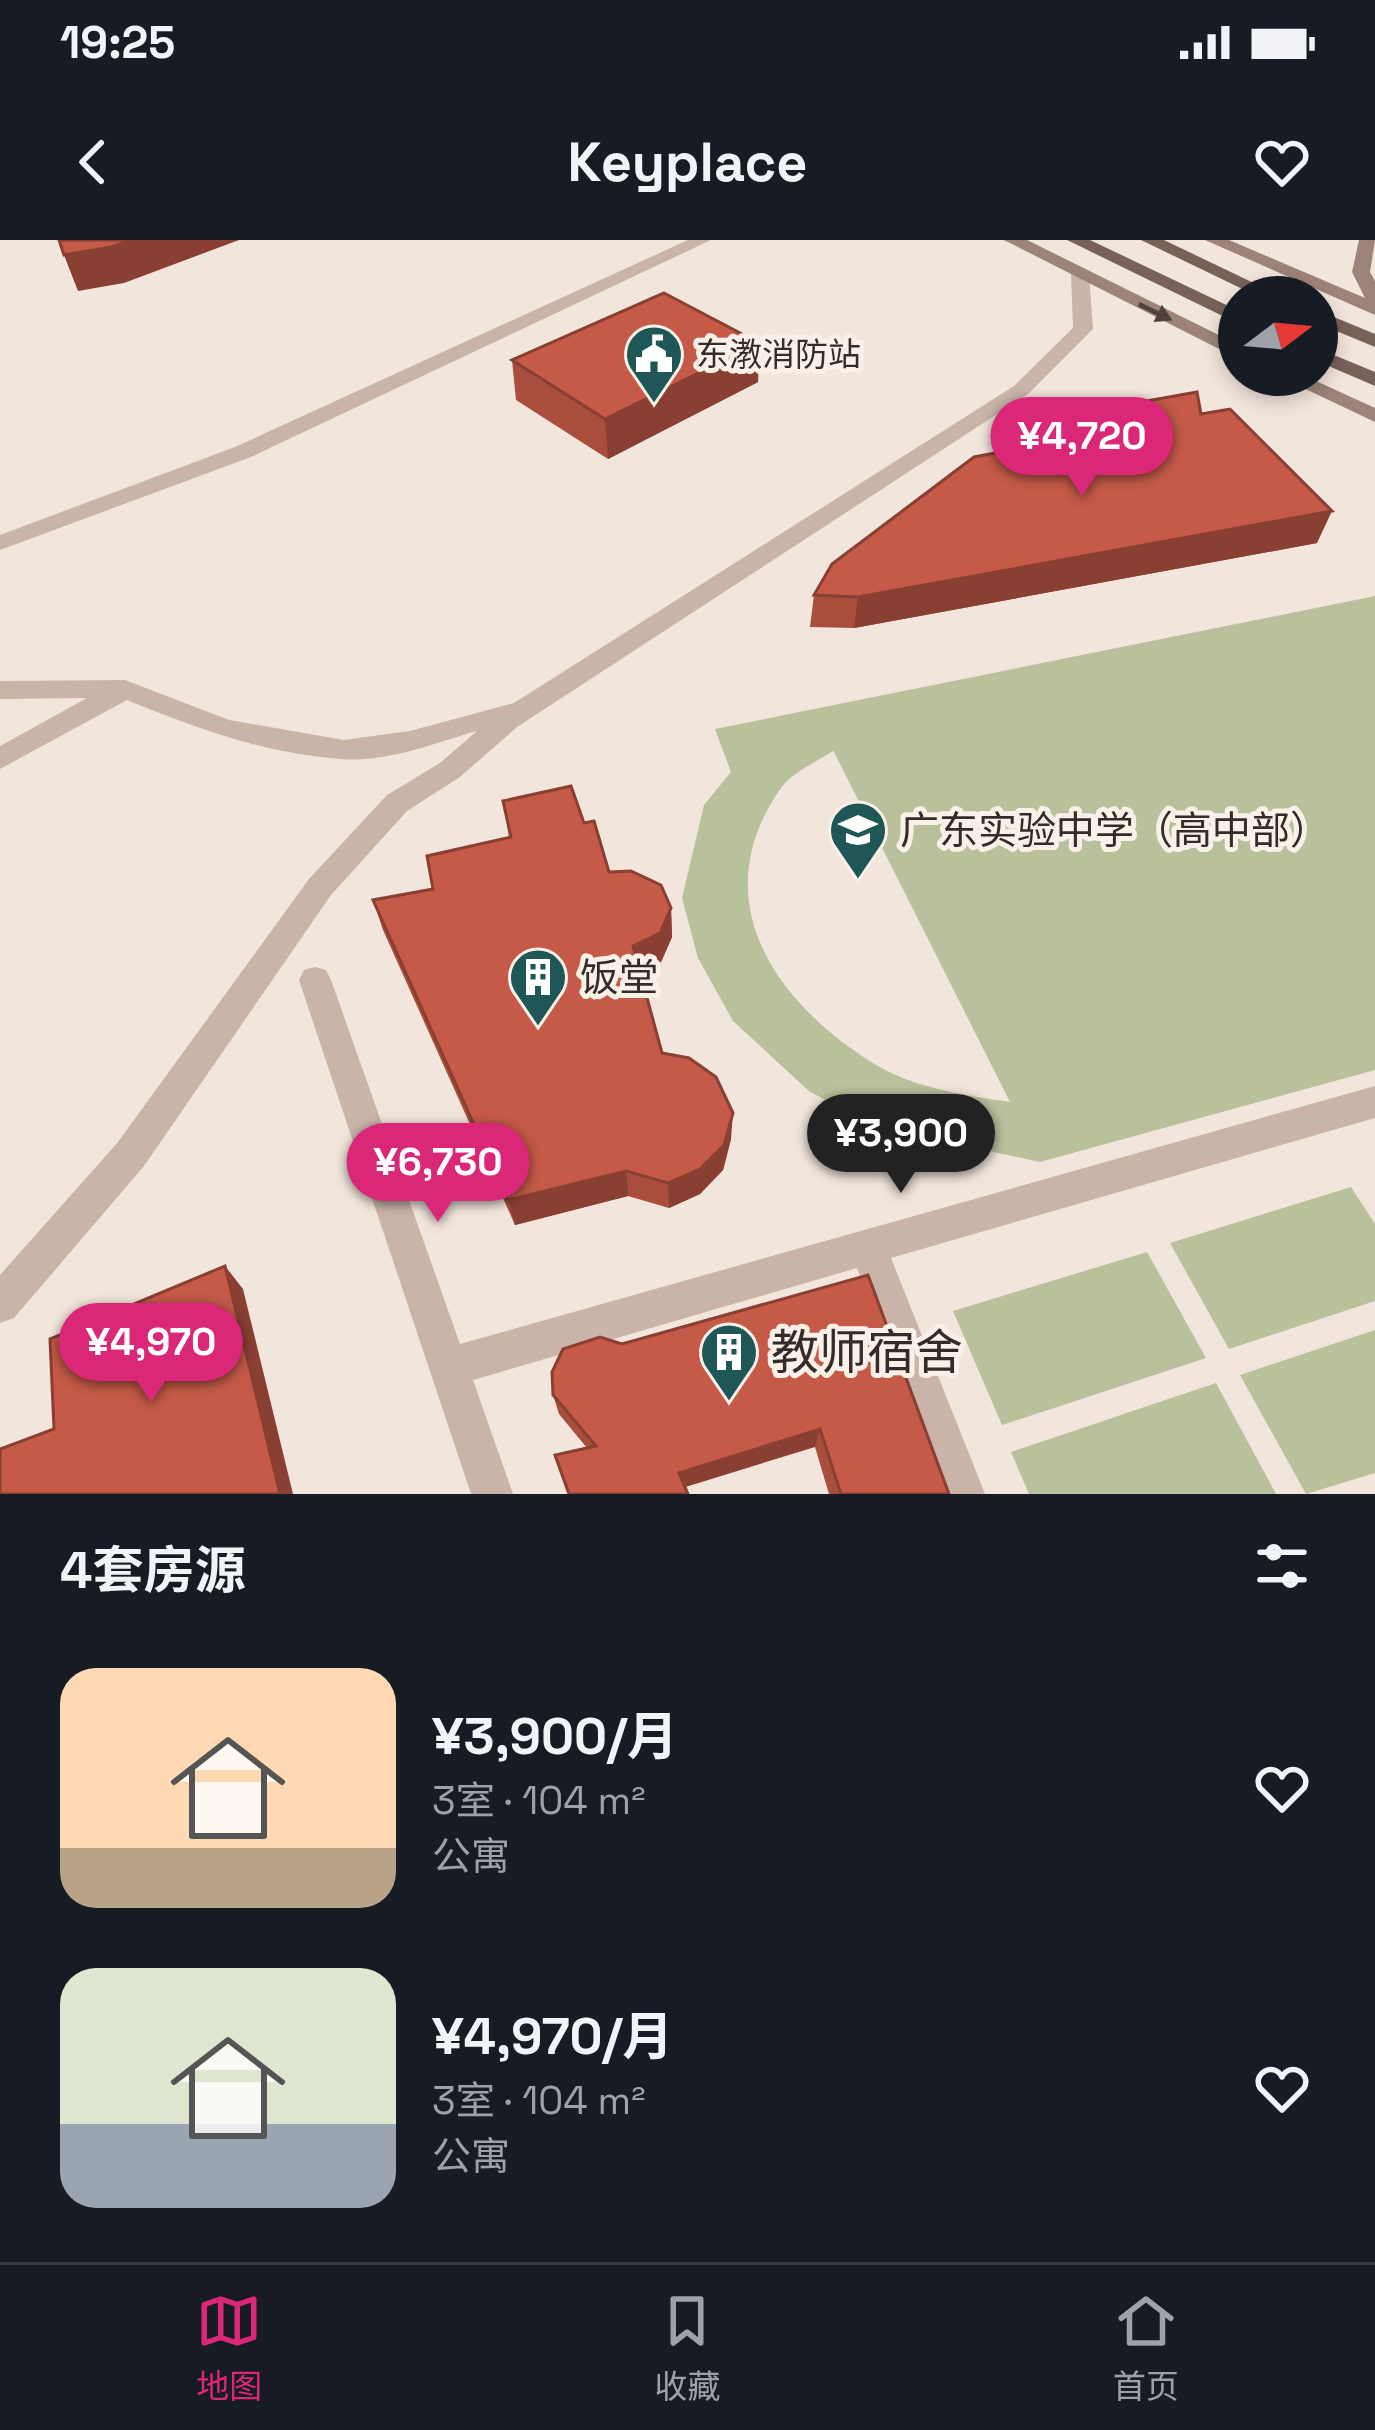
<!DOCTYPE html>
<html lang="zh">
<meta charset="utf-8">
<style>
:root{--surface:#171b24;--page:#20242c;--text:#f1f3f6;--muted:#9ea1a6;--line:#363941;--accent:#db2777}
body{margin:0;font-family:"Space Grotesk","Noto Sans SC",sans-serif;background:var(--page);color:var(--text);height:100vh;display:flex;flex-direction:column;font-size:45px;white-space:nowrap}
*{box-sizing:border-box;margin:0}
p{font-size:39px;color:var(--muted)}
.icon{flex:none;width:66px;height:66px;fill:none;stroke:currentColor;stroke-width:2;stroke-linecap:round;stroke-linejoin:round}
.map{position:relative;height:1254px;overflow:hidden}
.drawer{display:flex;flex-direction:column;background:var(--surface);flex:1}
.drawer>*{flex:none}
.needle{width:78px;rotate:74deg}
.tools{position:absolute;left:1218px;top:36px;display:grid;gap:24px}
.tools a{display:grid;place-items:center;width:120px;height:120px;border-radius:50%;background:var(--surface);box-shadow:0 6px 18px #0003;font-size:60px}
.price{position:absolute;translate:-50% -102px;padding:0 27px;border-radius:42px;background:var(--accent);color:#fff;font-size:39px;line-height:78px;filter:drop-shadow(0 3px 6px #0008)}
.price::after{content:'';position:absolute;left:50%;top:72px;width:36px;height:27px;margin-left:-18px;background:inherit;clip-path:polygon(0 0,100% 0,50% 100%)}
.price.active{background:#222;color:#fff}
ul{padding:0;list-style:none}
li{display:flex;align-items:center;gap:36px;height:300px;padding:0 60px}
li span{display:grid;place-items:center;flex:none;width:336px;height:240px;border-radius:36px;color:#555}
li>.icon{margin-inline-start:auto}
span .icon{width:144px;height:144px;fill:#fffc;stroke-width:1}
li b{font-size:51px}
h2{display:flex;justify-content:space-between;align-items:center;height:144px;padding:0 60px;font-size:51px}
.status{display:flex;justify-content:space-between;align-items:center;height:84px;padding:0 60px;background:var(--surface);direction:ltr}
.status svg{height:33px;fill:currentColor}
header{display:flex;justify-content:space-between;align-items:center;height:156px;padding:0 60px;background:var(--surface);font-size:54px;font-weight:800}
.tab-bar{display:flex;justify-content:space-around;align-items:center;height:168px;border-top:3px solid var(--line);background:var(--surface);font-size:33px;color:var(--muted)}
.tab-bar a{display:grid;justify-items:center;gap:6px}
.tab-bar .active{color:var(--accent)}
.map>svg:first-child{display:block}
.green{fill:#b8c09c;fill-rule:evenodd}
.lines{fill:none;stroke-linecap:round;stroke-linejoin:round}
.street{fill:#cab4a8;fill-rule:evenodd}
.secondary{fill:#9d8379;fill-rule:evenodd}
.primary{fill:#786159;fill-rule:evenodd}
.wall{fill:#a94d3d}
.shaded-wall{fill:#893f32}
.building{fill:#c45a47;stroke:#893f32;stroke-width:3}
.oneway{fill:#50413c}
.labels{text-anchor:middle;stroke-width:10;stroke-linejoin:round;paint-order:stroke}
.far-poi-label{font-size:33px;fill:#362b28;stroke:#f9f0e8;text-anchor:start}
.poi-label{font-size:39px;fill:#362b28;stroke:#f9f0e8;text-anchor:start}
.near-poi-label{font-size:48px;fill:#362b28;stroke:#f9f0e8;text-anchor:start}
</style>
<div class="status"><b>19:25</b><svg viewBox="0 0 49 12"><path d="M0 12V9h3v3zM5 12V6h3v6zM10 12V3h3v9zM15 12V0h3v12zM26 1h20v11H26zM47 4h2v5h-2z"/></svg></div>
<header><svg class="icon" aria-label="back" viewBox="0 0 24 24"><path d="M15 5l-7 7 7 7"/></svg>Keyplace<svg class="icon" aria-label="heart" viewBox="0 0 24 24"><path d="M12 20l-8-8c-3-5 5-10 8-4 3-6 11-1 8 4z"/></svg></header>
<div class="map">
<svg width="1375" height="1254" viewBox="0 0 1375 1254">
<rect width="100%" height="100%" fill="#f2e5dc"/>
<path class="green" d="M 1375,356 L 1375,830 L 1040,922 L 882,888 L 810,852 L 733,781 L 698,718 L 682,658 L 704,565 L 731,532 L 715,489 ZM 833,511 L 834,512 L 1010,862 C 968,856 915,848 878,826 C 776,765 702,660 781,548 C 791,533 818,521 833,511 Z
M 1351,947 L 1375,984 L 1375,1061 L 1229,1109 L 1170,1003 Z
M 1147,1012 L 1206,1118 L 1002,1185 L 953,1071 Z
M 1375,1090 L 1375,1233 L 1306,1254 L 1240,1135 Z
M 1216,1143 L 1276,1254 L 1029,1254 L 1011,1212 Z"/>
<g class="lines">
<path class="street" d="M 688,0 L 711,0 L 251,217 L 0,310 L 0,295 L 235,207 Z
M 1080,29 L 1089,34 L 1093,89 L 1028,154 L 517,487 L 460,537 L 407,571 L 331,655 L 144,926 L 14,1078 L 0,1083 L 0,1035 L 118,902 L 309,639 L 387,555 L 440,523 L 477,491 C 435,503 386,523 341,519 C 266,514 196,488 127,460 L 0,529 L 0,506 L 87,458 L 0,459 L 0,441 L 125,440 L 229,480 L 344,500 L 410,491 L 514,463 L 1014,146 L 1073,88 L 1071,34 Z
M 315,727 L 326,730 L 331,740 L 460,1104 L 1375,846 L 1375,878 L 891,1018 L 985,1254 L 943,1254 L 857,1028 L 473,1140 L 513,1254 L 471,1254 L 299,740 L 304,730 Z"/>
<path class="secondary" d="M 1004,0 L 1027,0 L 1239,105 L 1239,119 Z
M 1205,0 L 1229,0 L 1365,58 L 1352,32 L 1359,0 L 1375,0 L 1370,32 L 1375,41 L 1375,75 Z
M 1276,135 L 1303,135 L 1375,168 L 1375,182 Z"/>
<path class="primary" d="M 1067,0 L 1090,0 L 1239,71 L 1239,84 Z
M 1141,0 L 1164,0 L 1283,57 L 1259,57 Z
M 1317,70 L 1375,94 L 1375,107 L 1317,83 Z
M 1317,108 L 1375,132 L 1375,146 L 1317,121 Z"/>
</g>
<path class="wall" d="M 759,103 L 758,142 L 608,219 L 516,160 L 512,120 Z
M 1201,174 L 1317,303 L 854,388 L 810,387 L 814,355 Z
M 503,561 L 584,583 L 609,632 L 671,668 L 672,697 L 661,722 L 640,733 L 662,813 L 731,899 L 723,930 L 700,954 L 669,968 L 628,956 L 515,985 L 383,690 L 373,660 L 433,649 L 509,597 Z
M 868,1035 L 949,1254 L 829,1254 L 815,1207 L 587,1208 L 559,1174 L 553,1155 L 622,1104 Z"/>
<path class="shaded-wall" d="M 132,0 L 239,0 L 124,43 L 78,51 L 64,15 Z
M 759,103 L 758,142 L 608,219 L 605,179 Z
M 1332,271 L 1317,303 L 854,388 L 858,357 Z
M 671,668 L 672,697 L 661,722 L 634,735 L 633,706 Z
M 733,873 L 731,899 L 723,930 L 700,954 L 669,968 L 668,943 Z
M 626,931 L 628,956 L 515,985 L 508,960 Z
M 225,1026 L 243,1049 L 293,1254 L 280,1254 Z
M 820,1189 L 815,1207 L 679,1249 L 679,1233 Z"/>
<path class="building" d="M 59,0 L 132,0 L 111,7 L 64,15 Z
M 664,53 L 759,103 L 605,179 L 512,120 Z
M 1197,152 L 1201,174 L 1230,169 L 1332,271 L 858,357 L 814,355 L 832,324 L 974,217 L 1060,201 L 1079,184 L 1130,164 Z
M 571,546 L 584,583 L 594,581 L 609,632 L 631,631 L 661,645 L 671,668 L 660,693 L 633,706 L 662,813 L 689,818 L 716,837 L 733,873 L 724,905 L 700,929 L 668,943 L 626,931 L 508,960 L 373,660 L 433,649 L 427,616 L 511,597 L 503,561 Z
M 225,1026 L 280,1254 L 0,1254 L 0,1209 L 54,1189 L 50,1099 Z
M 868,1035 L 949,1254 L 841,1254 L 820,1189 L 679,1233 L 688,1254 L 569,1254 L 555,1215 L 596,1206 L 553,1155 L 552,1132 L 563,1109 L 600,1097 L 622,1104 Z"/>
<defs><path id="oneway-solid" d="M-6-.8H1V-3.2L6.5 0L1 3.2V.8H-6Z" transform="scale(3)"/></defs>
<use class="oneway" href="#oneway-solid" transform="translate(1155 72) rotate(26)"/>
<defs>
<g id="civic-pin" transform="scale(3)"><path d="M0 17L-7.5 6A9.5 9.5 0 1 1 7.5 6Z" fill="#1e5756" stroke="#f9f0e8"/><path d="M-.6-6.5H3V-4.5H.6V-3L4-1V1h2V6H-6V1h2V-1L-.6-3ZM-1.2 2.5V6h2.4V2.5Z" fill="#fff"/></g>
<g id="school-pin" transform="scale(3)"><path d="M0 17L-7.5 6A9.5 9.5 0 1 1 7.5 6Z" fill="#1e5756" stroke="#f9f0e8"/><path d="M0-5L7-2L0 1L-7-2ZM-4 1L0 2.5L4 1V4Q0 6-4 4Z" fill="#fff"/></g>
<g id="building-pin" transform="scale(3)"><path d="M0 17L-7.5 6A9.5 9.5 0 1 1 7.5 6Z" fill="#1e5756" stroke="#f9f0e8"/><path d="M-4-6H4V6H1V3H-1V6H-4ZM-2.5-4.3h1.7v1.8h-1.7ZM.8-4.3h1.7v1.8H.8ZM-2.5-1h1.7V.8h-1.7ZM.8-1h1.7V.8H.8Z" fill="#fff"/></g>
</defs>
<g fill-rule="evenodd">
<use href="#civic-pin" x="654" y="114"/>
<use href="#school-pin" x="858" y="590"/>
<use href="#building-pin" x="538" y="737"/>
<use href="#building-pin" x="729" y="1112"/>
</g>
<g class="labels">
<g class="far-poi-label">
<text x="696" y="126">东漖消防站</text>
</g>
<g class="poi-label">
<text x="900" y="604">广东实验中学（高中部）</text>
<text x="580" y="751">饭堂</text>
</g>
<g class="near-poi-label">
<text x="771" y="1129">教师宿舍</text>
</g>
</g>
</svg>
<div class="tools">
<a><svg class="needle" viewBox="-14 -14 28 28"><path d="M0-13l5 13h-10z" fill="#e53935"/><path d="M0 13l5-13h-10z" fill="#9ea1a6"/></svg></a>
</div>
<b class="price" style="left:1082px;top:259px">¥4,720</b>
<b class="price active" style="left:901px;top:956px">¥3,900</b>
<b class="price" style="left:438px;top:985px">¥6,730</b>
<b class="price" style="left:151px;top:1165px">¥4,970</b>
</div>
<section class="drawer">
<h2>4套房源<svg class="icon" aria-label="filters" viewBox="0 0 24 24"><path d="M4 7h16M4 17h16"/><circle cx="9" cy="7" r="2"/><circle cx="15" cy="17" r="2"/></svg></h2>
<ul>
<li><span style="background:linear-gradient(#ffd9b3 75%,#b9a48a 0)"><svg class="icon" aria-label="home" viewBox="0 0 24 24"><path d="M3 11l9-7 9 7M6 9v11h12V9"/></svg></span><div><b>¥3,900/月</b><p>3室 · 104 m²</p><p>公寓</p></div><svg class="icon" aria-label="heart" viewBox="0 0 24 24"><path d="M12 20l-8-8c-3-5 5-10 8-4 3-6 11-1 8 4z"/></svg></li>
<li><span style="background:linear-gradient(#dfe7d0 65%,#9aa5b1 0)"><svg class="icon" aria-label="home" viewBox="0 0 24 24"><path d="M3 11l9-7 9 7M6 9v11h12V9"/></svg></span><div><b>¥4,970/月</b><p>3室 · 104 m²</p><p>公寓</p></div><svg class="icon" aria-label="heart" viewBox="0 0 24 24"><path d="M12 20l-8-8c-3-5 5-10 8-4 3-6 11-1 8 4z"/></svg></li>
</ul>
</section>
<nav class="tab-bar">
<a class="active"><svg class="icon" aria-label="map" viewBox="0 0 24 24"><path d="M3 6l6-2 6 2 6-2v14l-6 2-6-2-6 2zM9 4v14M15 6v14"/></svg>地图</a>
<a><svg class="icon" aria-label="saved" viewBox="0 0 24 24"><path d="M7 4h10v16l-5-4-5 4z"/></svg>收藏</a>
<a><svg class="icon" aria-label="home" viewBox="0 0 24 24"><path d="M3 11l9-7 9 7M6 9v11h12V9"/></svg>首页</a>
</nav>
